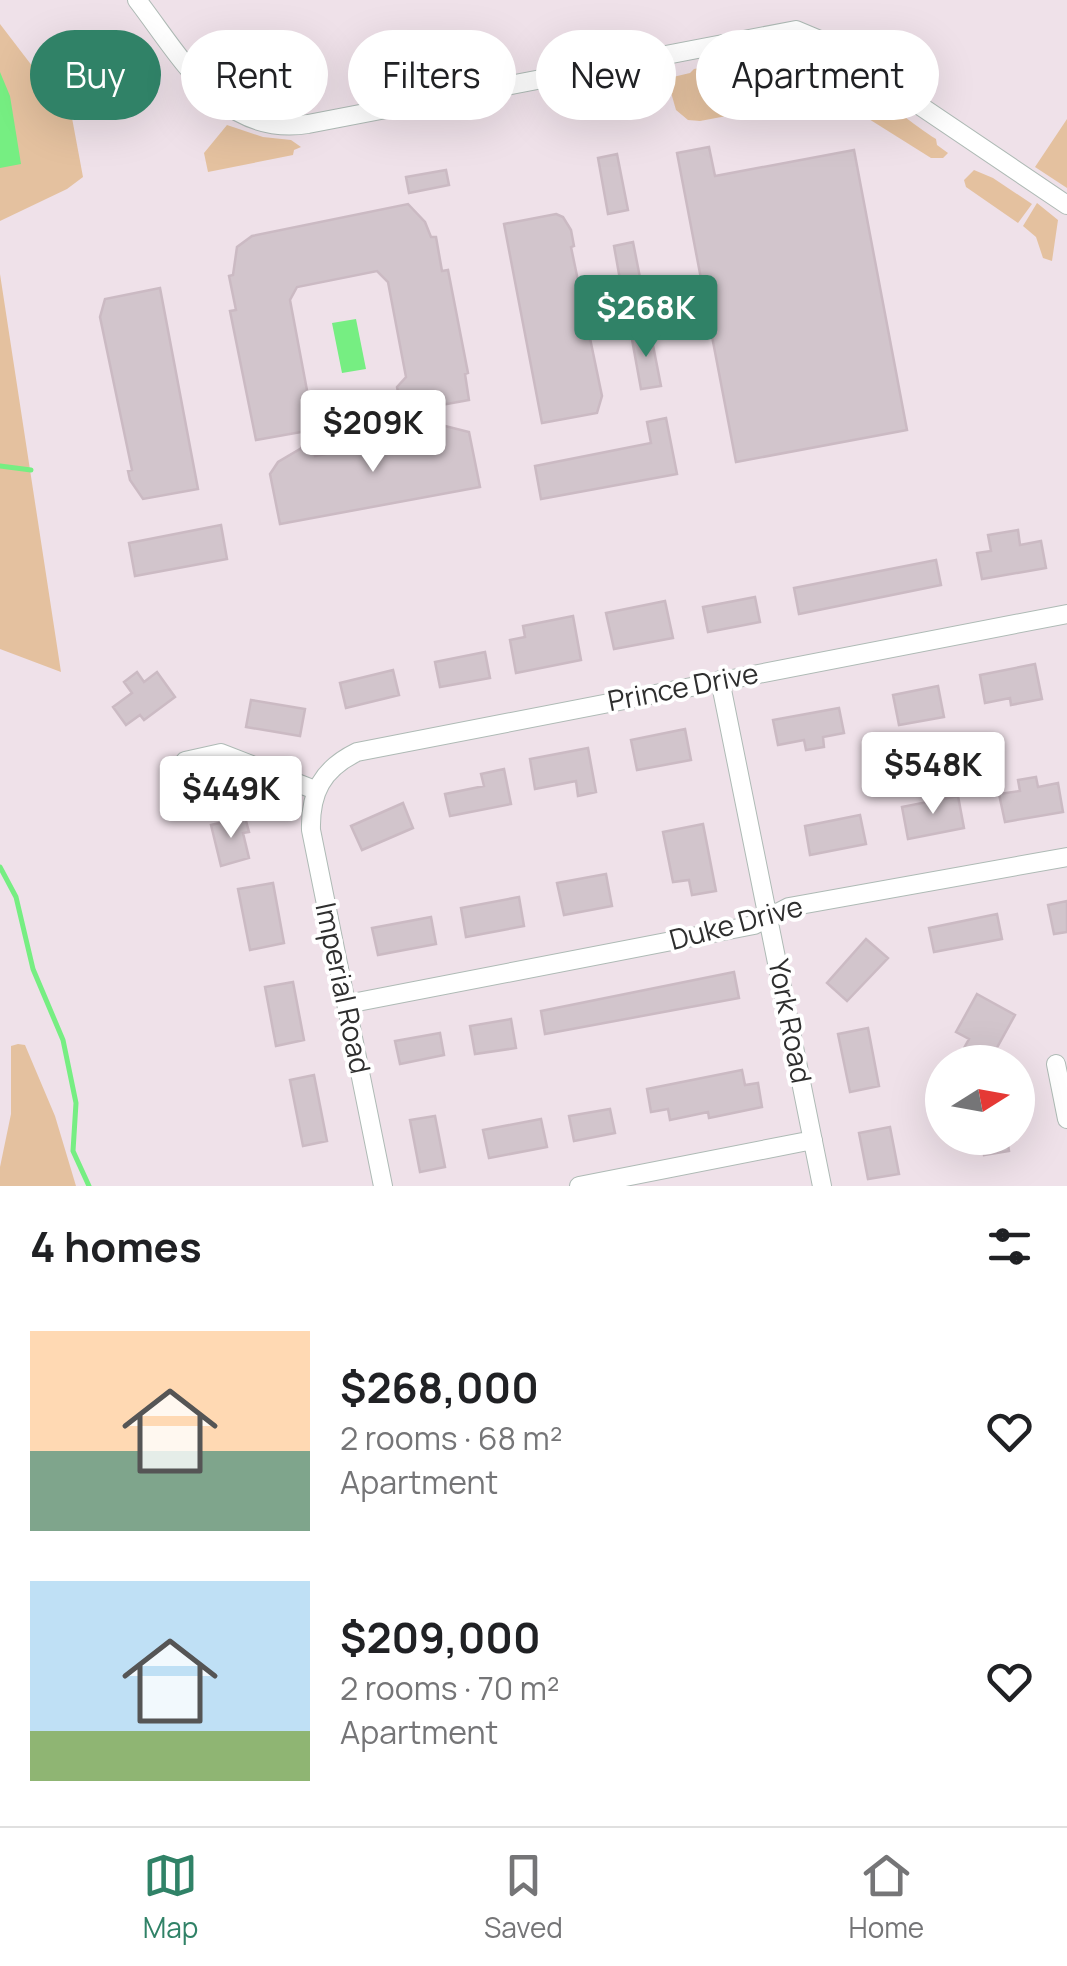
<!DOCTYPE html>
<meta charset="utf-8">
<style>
:root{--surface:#fff;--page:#f6f6f6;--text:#202124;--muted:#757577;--line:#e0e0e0;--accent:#308267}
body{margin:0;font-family:Manrope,sans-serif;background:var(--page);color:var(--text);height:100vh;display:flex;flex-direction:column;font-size:38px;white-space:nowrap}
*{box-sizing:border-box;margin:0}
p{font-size:32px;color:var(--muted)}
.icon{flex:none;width:55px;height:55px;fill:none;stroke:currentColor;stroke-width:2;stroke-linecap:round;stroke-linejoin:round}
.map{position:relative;height:1186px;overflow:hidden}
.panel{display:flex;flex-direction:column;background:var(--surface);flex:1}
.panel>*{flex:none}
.hud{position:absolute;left:30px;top:30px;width:1008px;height:90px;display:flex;gap:20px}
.needle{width:65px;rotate:79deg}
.controls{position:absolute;left:925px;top:1045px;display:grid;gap:20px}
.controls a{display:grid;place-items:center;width:110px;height:110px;border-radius:50%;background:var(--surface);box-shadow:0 10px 40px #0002;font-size:50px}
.price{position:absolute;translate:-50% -85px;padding:0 22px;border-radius:10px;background:#fff;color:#222;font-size:32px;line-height:65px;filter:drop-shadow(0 2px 5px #0008)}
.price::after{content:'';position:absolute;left:50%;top:60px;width:30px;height:22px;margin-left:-15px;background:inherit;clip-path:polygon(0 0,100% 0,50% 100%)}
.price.on{background:var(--accent);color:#fff}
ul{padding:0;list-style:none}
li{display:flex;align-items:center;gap:30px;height:250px;padding:0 30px}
li span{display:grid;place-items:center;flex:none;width:280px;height:200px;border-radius:0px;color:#555}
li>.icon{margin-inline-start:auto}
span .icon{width:120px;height:120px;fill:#fffc;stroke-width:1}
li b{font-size:42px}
h2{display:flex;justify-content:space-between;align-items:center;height:120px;padding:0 30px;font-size:42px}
.pill{padding:0 35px;border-radius:45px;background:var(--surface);box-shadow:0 10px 40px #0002;font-size:35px;line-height:90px}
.pill.on{background:var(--accent);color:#fff}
.dock{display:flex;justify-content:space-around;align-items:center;height:140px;border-top:2px solid var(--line);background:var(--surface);font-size:28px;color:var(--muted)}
.dock a{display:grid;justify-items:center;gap:5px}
.dock .on{color:var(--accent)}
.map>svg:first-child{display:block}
.green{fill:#e4c19f}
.water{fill:#76ee82}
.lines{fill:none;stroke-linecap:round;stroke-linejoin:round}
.stream{stroke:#76ee82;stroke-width:5}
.building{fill:#d2c5cc;stroke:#cbbac3;stroke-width:2.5}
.minor-casing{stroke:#aebab5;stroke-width:20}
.minor{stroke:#fff;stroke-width:18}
.labels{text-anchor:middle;stroke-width:8;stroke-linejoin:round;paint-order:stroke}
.street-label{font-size:28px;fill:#2e2e2e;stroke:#fff}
</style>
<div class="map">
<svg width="1067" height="1186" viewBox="0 0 1067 1186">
<rect width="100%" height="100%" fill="#efe1e9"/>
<path class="green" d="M 0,24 L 72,118 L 83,177 L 67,189 L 0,221 Z
M 771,54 C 827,50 890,109 936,139 L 937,145 L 948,153 L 943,158 L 931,158 L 837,99 L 836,102 L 812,100 L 700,121 L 688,120 L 676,110 L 670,89 L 673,77 L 690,73 L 694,69 Z
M 1067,119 L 1067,188 L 1035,167 Z
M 227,125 L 263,137 L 291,140 L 301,147 L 294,150 L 293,155 L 208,172 L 204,153 Z
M 974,170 L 993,178 L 1032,204 L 1018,223 L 966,187 L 964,180 Z
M 1037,203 L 1058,220 L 1052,261 L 1043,258 L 1036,237 L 1023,226 Z
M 0,274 L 61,672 L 0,649 Z
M 18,1044 L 25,1045 L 55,1116 L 76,1186 L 0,1186 L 0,1167 L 11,1114 L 11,1046 Z"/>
<path class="water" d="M 0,72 L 10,96 L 21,164 L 0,168 Z
M 356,319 L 366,369 L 342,373 L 332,323 Z"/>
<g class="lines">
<path class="stream" d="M 0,466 L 31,470
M 0,867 L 16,897 L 33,969 L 63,1040 L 76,1103 L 73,1151 L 89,1186"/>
</g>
<path class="building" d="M 709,147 L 715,176 L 854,150 L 907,430 L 736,462 L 677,153 Z
M 617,154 L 628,210 L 608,214 L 598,158 Z
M 446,170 L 449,185 L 409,193 L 406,177 Z
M 408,204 L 425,222 L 431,237 L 436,237 L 442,271 L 448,270 L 468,373 L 465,374 L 469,400 L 408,411 L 406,400 L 400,401 L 397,387 L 406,377 L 388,282 L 377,271 L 297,287 L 290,300 L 309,401 L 313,401 L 318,429 L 256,440 L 230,311 L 236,310 L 229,276 L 233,275 L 237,247 L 252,236 Z
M 556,214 L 563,217 L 571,230 L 574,246 L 571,247 L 602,396 L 597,413 L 542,423 L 504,224 Z
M 633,242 L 644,298 L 624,302 L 614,246 Z
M 160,288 L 198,489 L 143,499 L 130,480 L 128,471 L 132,470 L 100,317 L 105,299 Z
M 650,330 L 661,386 L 641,389 L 631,334 Z
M 666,418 L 677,474 L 541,499 L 535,466 L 651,443 L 647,422 Z
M 433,423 L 469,432 L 480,487 L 280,524 L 270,474 L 278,462 L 312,442 L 315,456 L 434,433 Z
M 221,525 L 227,559 L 135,576 L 129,543 Z
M 1018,530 L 1020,545 L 1041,541 L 1046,568 L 982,579 L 977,553 L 991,551 L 988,535 Z
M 936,560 L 941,585 L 799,614 L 794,588 Z
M 755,597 L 760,622 L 708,632 L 703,607 Z
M 665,601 L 673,638 L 614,649 L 606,613 Z
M 573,616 L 581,660 L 516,673 L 510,640 L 525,637 L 523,626 Z
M 485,652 L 490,678 L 440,687 L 435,662 Z
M 1035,664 L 1042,699 L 1011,705 L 1010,698 L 985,703 L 980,675 Z
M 393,670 L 399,695 L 346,708 L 340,683 Z
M 137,672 L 144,682 L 157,672 L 175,697 L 144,720 L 140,715 L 126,725 L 113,707 L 132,693 L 124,682 Z
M 938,686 L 944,717 L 899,725 L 893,695 Z
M 251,700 L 305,709 L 300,736 L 246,727 Z
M 839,708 L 844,733 L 823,737 L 824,747 L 806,750 L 804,740 L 778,745 L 773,720 Z
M 685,729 L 691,760 L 637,770 L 631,740 Z
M 588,748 L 596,792 L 578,796 L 576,781 L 535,789 L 530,759 Z
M 504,769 L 511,804 L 450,816 L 445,794 L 484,786 L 481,774 Z
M 1036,777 L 1038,787 L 1058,783 L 1063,812 L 1005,822 L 999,794 L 1020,791 L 1018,780 Z
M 958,796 L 964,828 L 908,839 L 902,807 Z
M 403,803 L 413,828 L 362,850 L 351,826 Z
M 860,815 L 866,844 L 810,855 L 805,826 Z
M 245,817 L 249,832 L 243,833 L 249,858 L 221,866 L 211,825 Z
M 703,824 L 716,891 L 692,895 L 689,880 L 673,882 L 663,832 Z
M 606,874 L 612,906 L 564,915 L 557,883 Z
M 273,883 L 284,943 L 250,950 L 238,889 Z
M 519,897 L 524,926 L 466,937 L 461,908 Z
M 1067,901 L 1067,932 L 1054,934 L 1048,905 Z
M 997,914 L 1002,939 L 934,952 L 929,928 Z
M 431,917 L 436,944 L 378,955 L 372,928 Z
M 866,939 L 888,958 L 847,1001 L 827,983 Z
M 734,972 L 739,998 L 545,1034 L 541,1011 Z
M 293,982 L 304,1040 L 276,1046 L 265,987 Z
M 977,994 L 1015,1015 L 989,1062 L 964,1048 L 969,1039 L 956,1032 Z
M 511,1019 L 516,1048 L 475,1054 L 470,1026 Z
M 868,1028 L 879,1086 L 850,1092 L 838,1034 Z
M 440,1033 L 444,1055 L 400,1064 L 395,1041 Z
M 742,1070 L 745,1085 L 758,1083 L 762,1107 L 709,1118 L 708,1112 L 670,1120 L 668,1109 L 651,1112 L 647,1089 Z
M 314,1075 L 327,1141 L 303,1146 L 290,1080 Z
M 610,1109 L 615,1133 L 574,1141 L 569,1116 Z
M 435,1116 L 445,1167 L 420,1172 L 410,1120 Z
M 541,1119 L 547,1147 L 489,1158 L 483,1130 Z
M 890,1127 L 899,1174 L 868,1179 L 859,1133 Z
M 981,1138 L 1007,1138 L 1009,1151 L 984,1155 Z"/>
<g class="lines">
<g class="minor-casing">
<path id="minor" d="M 137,0 C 181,57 223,138 308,124 L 796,30 L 827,43 L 1067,205
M 720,680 L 822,1186
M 185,761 L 221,753 L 315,790
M 347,1004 L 754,925 L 789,907 L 1067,857
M 1056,1064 L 1067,1119
M 383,1186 L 311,830 C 310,793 322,769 357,752 L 1067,614
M 579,1186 L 813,1140"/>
</g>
<use href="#minor" class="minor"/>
</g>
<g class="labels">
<g class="street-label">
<text transform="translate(683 687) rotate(-11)" y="10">Prince Drive</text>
<text transform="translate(736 923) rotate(-15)" y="10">Duke Drive</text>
<text transform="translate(343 988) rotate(78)" y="10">Imperial Road</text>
<text transform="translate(790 1021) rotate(79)" y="10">York Road</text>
</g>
</g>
</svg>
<div class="controls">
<a><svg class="needle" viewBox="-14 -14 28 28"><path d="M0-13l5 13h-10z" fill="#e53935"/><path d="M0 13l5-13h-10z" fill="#757577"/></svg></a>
</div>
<b class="price on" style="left:646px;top:360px">$268K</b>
<b class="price" style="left:373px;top:475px">$209K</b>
<b class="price" style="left:933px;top:817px">$548K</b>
<b class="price" style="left:231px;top:841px">$449K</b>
<div class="hud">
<a class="pill on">Buy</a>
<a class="pill">Rent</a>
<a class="pill">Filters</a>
<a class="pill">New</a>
<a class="pill">Apartment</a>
</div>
</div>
<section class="panel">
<h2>4 homes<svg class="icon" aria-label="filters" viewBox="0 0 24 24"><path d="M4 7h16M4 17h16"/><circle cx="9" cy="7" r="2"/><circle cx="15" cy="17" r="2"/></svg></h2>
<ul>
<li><span style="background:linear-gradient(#ffd9b3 60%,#7fa58c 0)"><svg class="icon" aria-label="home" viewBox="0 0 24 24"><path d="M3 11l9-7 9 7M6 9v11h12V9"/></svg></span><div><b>$268,000</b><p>2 rooms · 68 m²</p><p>Apartment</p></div><svg class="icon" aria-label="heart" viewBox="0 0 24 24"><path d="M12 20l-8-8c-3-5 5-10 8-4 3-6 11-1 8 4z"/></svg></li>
<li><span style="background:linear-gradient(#bfe0f5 75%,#8fb573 0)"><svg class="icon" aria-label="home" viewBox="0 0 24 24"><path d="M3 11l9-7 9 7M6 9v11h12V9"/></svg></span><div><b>$209,000</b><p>2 rooms · 70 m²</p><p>Apartment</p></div><svg class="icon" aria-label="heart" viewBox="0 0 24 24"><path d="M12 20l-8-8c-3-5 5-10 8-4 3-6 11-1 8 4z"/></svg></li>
</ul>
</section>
<nav class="dock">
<a class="on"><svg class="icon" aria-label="map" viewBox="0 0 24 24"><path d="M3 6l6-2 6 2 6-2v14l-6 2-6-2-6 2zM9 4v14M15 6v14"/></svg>Map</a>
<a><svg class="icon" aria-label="saved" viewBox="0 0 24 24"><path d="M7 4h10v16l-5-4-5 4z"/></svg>Saved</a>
<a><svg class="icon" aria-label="home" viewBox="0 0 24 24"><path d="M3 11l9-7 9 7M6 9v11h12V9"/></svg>Home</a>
</nav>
